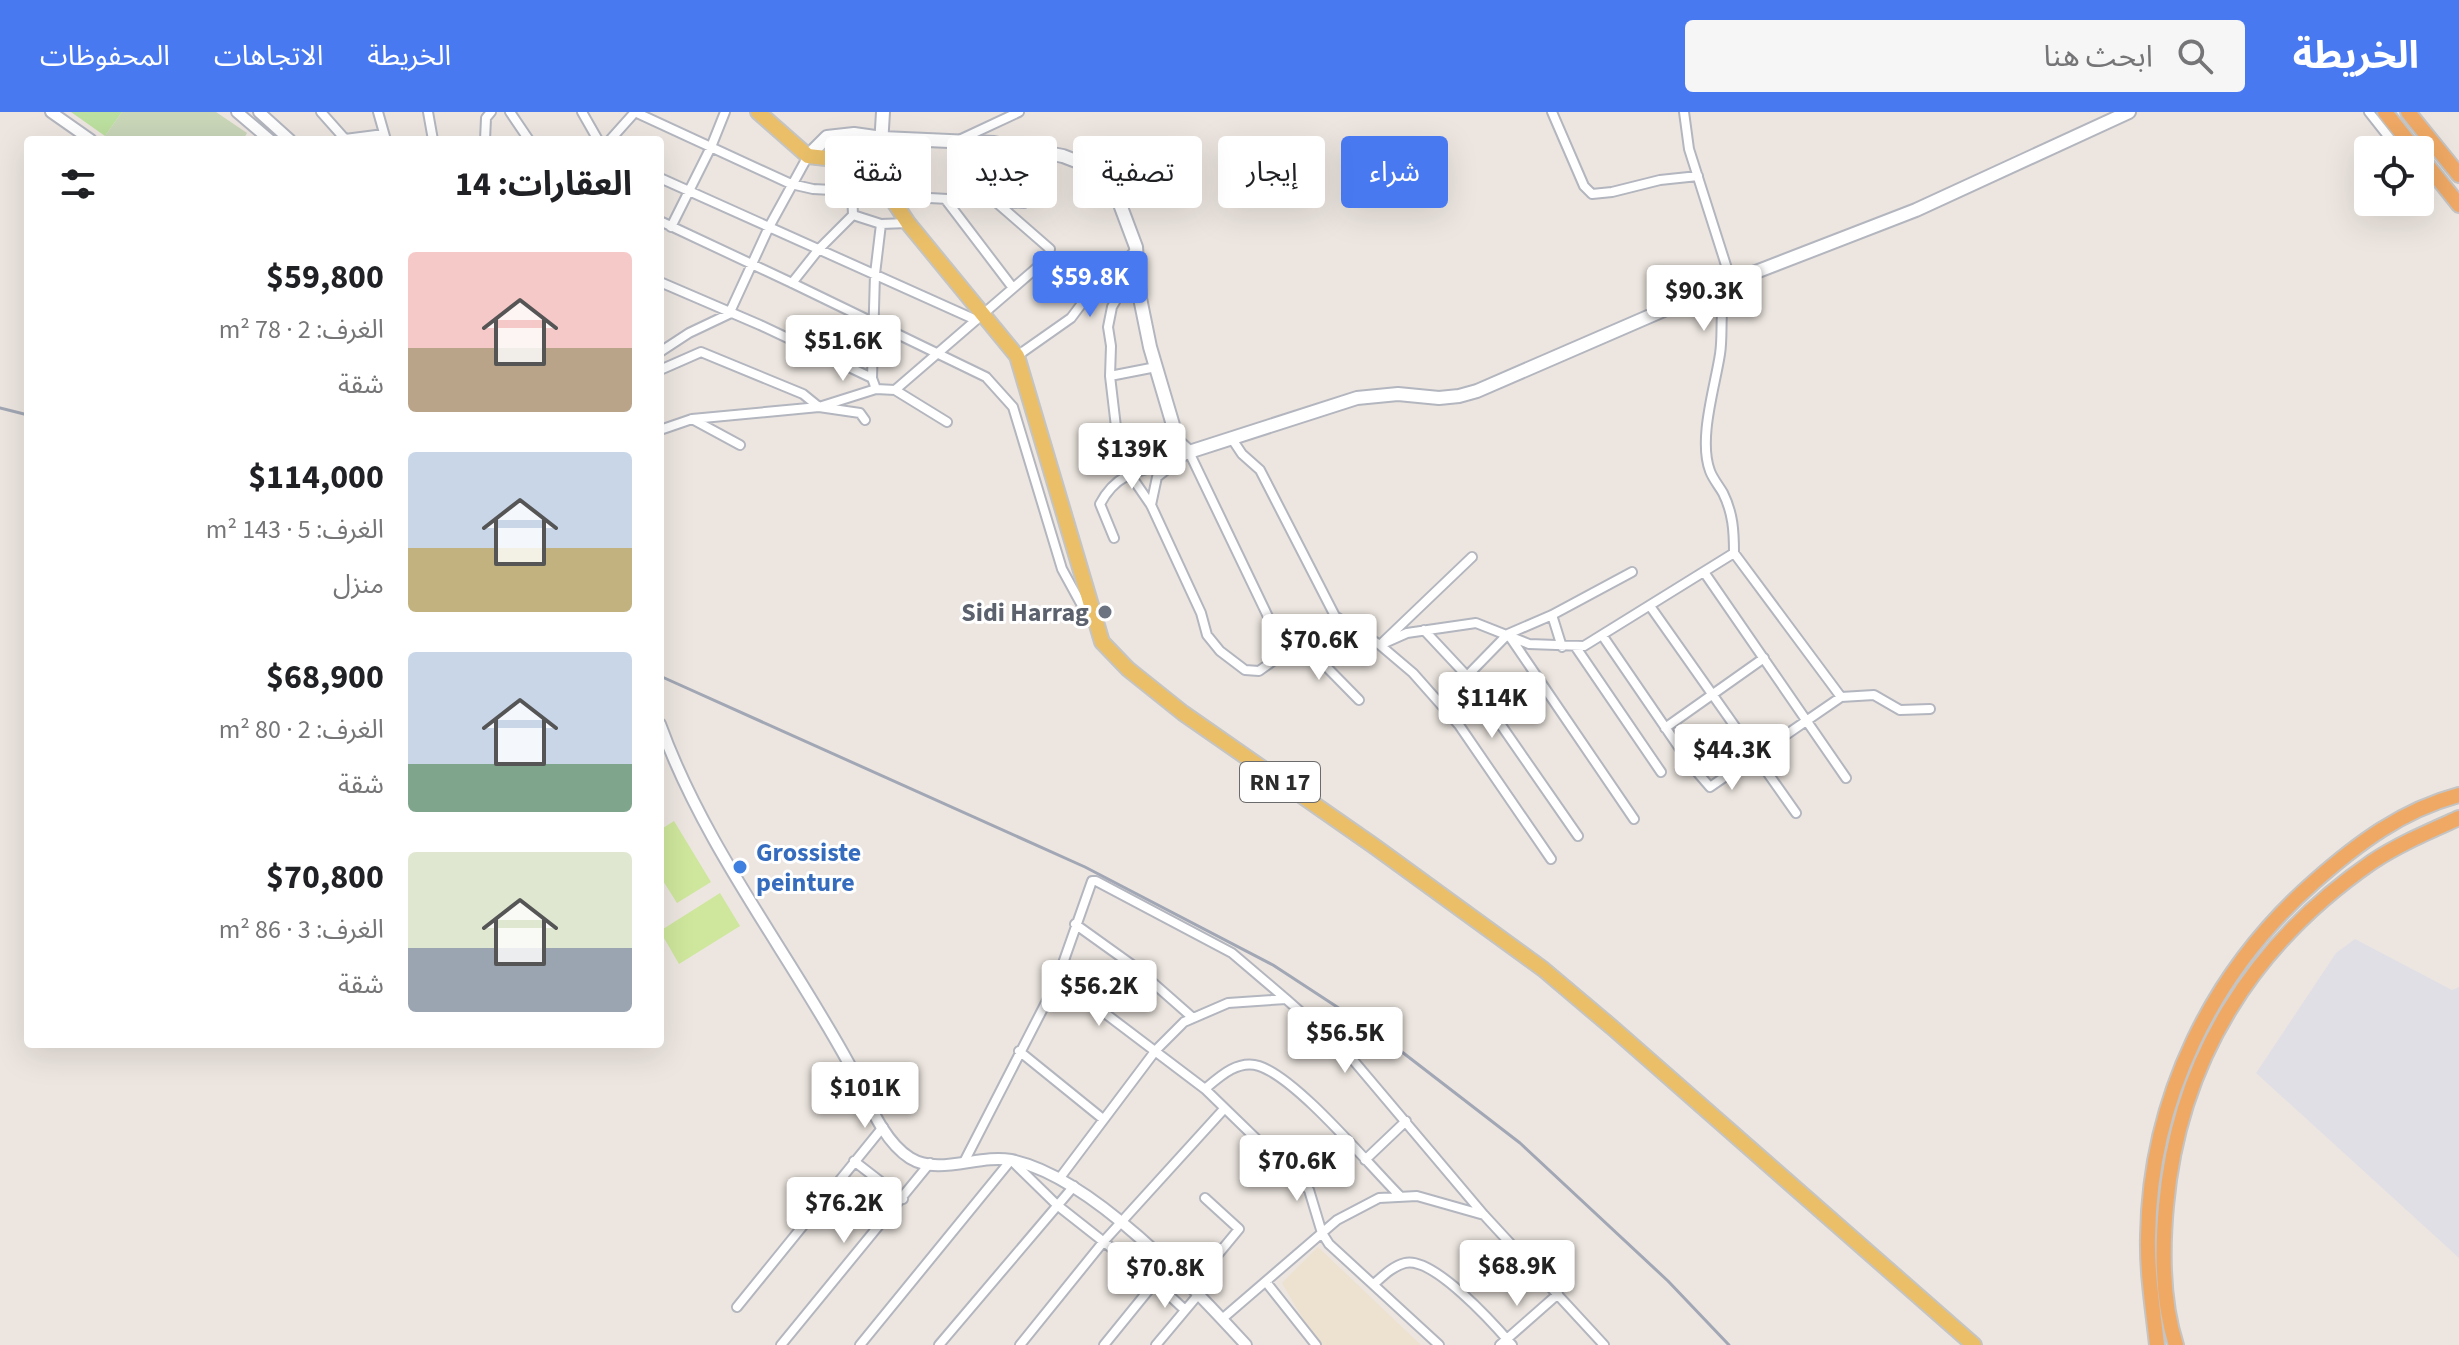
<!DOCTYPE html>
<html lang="ar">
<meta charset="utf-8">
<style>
:root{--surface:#fff;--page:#f6f6f6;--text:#202124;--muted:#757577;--accent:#4979f1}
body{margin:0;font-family:"Source Sans 3","Noto Sans Arabic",sans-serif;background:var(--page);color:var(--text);direction:rtl;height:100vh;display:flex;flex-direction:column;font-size:30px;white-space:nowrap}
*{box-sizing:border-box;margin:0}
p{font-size:26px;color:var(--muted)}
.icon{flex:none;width:44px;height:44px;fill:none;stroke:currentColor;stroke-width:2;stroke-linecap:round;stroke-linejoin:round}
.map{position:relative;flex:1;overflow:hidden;direction:ltr}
.details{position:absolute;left:24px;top:24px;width:640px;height:912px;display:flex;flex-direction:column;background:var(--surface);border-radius:8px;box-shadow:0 8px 32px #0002;direction:rtl}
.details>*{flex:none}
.banner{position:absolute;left:688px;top:24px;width:760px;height:72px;direction:rtl;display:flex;gap:16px}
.controls{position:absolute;left:2354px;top:24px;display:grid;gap:16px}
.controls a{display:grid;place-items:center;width:80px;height:80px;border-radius:8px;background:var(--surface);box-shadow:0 8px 32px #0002;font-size:40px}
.price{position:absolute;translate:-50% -68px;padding:0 18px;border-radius:8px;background:#fff;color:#222;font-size:26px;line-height:52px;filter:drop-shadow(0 2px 4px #0008)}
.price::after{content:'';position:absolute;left:50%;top:48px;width:24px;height:18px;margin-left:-12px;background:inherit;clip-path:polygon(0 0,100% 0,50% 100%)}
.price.on{background:var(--accent);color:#fff}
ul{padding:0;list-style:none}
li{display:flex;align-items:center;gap:24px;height:200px;padding:0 32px}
li span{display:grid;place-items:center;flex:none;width:224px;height:160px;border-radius:8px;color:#555}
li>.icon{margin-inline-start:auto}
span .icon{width:96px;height:96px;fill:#fffc;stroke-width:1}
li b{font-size:34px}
h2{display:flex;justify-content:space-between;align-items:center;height:96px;padding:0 32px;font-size:34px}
.tag{padding:0 28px;border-radius:8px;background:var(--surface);box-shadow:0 8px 32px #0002;font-size:28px;line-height:72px}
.tag.on{background:var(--accent);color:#fff}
header{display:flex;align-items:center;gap:48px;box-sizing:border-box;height:112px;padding:0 40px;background:var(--accent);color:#fff}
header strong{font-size:38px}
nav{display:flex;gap:44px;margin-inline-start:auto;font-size:28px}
.search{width:560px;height:72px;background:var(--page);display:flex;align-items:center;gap:20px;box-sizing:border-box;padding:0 28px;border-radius:8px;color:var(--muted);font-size:30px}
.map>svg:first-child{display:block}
.industrial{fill:#e1dfe6}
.education{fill:#ede1d0}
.green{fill:#bce09f}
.cemetery{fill:#c9d6b8}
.pitch{fill:#cee79c}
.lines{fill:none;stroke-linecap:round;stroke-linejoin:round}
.minor-casing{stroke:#b3b6bf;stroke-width:12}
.tertiary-casing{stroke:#b3b6bf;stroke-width:14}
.secondary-casing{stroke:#b3b6bf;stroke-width:16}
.primary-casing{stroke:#c4c4c4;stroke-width:18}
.trunk-casing{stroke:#c4c4c4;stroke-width:18}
.minor{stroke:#fff;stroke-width:8}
.tertiary{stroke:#fff;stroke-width:10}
.secondary{stroke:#fff;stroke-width:12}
.primary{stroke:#eabf68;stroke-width:14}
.trunk{stroke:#f0a965;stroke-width:14}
.rail{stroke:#a2a7b5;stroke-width:3}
.worship-dot{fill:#6b7280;stroke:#fff;stroke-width:3}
.shop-dot{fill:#3f7fe0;stroke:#fff;stroke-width:3}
.labels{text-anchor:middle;stroke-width:6;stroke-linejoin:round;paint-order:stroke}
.shield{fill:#fff;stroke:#6b6b6b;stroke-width:2}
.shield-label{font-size:24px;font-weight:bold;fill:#2c2c2c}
.worship-label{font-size:26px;font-weight:bold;fill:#5b616d;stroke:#fff;text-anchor:end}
.shop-label{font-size:26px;font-weight:bold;fill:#366cbe;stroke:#fff;text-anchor:start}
</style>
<header>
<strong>الخريطة</strong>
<div class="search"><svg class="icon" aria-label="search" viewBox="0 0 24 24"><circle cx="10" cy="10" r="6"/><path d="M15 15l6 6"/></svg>ابحث هنا</div>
<nav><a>الخريطة</a><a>الاتجاهات</a><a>المحفوظات</a></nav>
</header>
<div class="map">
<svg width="2459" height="1233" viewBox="0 0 2459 1233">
<rect width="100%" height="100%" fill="#ede6e0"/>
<path class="industrial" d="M 2355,827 L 2452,878 L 2459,875 L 2459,1146 L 2256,961 L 2336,841 Z"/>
<path class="education" d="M 1318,1135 L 1421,1233 L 1318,1233 L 1282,1171 Z"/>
<path class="green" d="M 71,0 L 122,0 L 105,24 Z"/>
<path class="cemetery" d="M 122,0 L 216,0 L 247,21 L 243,28 L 110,28 L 105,24 Z"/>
<path class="pitch" d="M 674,709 L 711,770 L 677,791 L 660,764 L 660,718 Z
M 720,781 L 740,814 L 679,852 L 660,819 Z"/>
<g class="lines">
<g class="minor-casing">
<path id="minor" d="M 321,0 L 345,27 L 384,22
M 378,0 L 386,28
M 428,0 L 433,28
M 510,0 L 529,28
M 582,0 L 598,28
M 635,0 L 791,72 L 813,77 L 852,79
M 1552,0 L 1584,74 L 1592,82 L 1612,80 L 1660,68 L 1698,64
M 1684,0 L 1689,37 L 1731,169 C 1717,193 1724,216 1720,242 C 1715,275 1698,327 1710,359 C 1713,367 1719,374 1723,381 C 1733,401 1734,419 1734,441
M 2369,0 L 2399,38
M 485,28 L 486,6 L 491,0
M 610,28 L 635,0
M 959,28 L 1019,0
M 862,50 L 852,79 L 853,103 L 881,112 L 908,111
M 660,66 L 976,208
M 892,84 L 1024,91
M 946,88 L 1013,176
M 660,109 L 792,171 L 986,265 L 1013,295 L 1062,457 L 1091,510
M 671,115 L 711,35 L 725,0
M 660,170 L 760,213 L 872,266 L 876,277 L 895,278 L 947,310
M 792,171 L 819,137 L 853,103
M 660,240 L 689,221 L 729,202 L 769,115 L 808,44
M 1017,244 L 1071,206 L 1086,186 L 1137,137
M 1156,255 L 1110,264 L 1118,332 L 1129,361 L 1151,393 L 1201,501 L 1207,523 L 1220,539 L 1245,558 L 1259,559 L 1335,504
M 660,258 L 701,240 L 803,282 L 819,295 L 860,301 L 865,308
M 1110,264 L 1111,234 L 1108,215 L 1112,195 L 1128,167 L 1138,159
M 872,266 L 875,162 L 881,112
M 895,278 L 1048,146 L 1050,137 L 996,90
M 692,307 L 819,295 L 876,277
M 660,318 L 692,307 L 740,333
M 1232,327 L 1242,342 L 1260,358 L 1335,504 L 1380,533 L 1413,561 L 1459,613 L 1551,747
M 1151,393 L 1157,365 L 1189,340 L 1285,540
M 1114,426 L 1100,392 C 1117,360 1139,359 1172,351
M 1472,445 L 1380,533 L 1407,521 L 1476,511 L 1529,532 L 1584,534 L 1734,441 L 1841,585
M 1704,460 L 1846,666
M 1650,494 L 1796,701
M 1552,503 L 1562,535
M 1424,518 L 1467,564 L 1578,724
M 1508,522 L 1634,707
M 1602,523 L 1691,653 L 1710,675 L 1841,585 L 1874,583 L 1900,598 L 1930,597
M 1302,530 L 1359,588
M 1575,534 L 1661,660
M 1467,564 L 1508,522 L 1552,503 L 1632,460
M 1665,616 L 1764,546
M 1075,812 L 1135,855 L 1193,906
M 1056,871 L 1098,896 L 1205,977 L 1309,1078 L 1322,1121 L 1329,1132 L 1439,1233
M 1019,939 L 1103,1007
M 1205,977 C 1219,965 1238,947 1259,954 C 1297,966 1368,1052 1399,1083
M 1365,1048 L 1406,1009
M 854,1049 L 903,1087
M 964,1050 L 1056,871 L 1092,769 L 1096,769 L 1232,841 L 1286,887
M 1059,1067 L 1156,938 L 1184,910 L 1228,891 L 1286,887 L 1348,942 L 1484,1103 L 1604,1233
M 1266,1170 L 1316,1233
M 1374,1172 C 1383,1164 1393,1154 1405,1151 C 1433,1144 1494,1212 1512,1233
M 1191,1175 L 1239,1117 L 1205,1086
M 737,1195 L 883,1015
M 1222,1207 L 1337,1108 L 1379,1086 L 1417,1084 L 1484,1103
M 781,1233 L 930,1051
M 860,1233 L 1011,1048 L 1057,1093 L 1156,1171 L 1185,1198
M 939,1233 L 1074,1074
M 1020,1233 L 1104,1129 L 1224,997
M 1104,1233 L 1169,1153
M 1156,1233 L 1198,1183
M 1500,1233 L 1558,1182"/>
</g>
<g class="tertiary-casing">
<path id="tertiary" d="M 51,0 L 91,28
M 237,0 L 270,28
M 259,0 L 290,28
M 660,612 C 704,734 786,837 848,950 C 865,980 880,1027 910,1046 C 939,1064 979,1042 1011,1048 C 1091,1064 1192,1174 1246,1233"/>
</g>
<g class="secondary-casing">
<path id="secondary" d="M 808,44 L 827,25 L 854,22 L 882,26 L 994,31 L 1063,44 L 1094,56 L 1118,87 L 1136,135 L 1140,186 L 1150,235 L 1178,330 L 1189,340 L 1357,286 L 1398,282 L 1439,286 L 1459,284 L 1477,279 L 1717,175 L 1916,98 L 2129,0
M 879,67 L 883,0"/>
</g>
<g class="primary-casing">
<path id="primary" d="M 758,0 L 808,44 L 862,50 L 879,67 L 908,111 L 1017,244 L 1102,530 L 1128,557 L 1183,601 L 1374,734 L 1543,857 L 1614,917 L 1974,1233"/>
</g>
<g class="trunk-casing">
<path id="trunk" d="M 2385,0 L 2415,38
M 2408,0 L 2459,63
M 2420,44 L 2459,93
M 2157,1233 C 2153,1196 2147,1161 2148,1124 C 2150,986 2212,860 2314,770 C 2357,732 2402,698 2459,683
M 2176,1233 C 2162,1190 2162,1138 2166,1094 C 2179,948 2253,832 2372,750 C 2399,732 2430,719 2459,706"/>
</g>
<use href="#minor" class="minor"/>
<use href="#tertiary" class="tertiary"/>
<use href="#secondary" class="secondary"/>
<use href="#primary" class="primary"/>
<use href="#trunk" class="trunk"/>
<path class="rail" d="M 0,296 L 28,303
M 660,564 L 1085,755 L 1273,853 L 1380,923 L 1520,1031 L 1668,1169 L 1729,1233"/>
</g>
<circle class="worship-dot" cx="1105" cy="500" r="8"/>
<circle class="shop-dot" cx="740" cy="755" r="8"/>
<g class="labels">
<rect class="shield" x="1240" y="650" width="80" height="40" rx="6"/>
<g class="shield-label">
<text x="1280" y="678">RN 17</text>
</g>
<g class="worship-label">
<text x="1089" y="509">Sidi Harrag</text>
</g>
<g class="shop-label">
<text x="756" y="749">Grossiste<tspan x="756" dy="30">peinture</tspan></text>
</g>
</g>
</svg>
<div class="controls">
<a><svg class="icon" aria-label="locate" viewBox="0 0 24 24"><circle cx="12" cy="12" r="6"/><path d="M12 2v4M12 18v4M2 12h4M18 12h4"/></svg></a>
</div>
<b class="price on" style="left:1090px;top:207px">$59.8K</b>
<b class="price" style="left:1704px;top:221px">$90.3K</b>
<b class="price" style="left:843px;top:271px">$51.6K</b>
<b class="price" style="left:1132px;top:379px">$139K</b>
<b class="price" style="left:1319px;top:570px">$70.6K</b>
<b class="price" style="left:1492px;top:628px">$114K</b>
<b class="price" style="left:1732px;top:680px">$44.3K</b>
<b class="price" style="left:1099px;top:916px">$56.2K</b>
<b class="price" style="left:1345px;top:963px">$56.5K</b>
<b class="price" style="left:865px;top:1018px">$101K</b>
<b class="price" style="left:1297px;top:1091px">$70.6K</b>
<b class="price" style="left:844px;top:1133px">$76.2K</b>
<b class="price" style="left:1517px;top:1196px">$68.9K</b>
<b class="price" style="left:1165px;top:1198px">$70.8K</b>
<div class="banner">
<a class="tag on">شراء</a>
<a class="tag">إيجار</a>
<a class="tag">تصفية</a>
<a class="tag">جديد</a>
<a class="tag">شقة</a>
</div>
<section class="details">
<h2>العقارات: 14<svg class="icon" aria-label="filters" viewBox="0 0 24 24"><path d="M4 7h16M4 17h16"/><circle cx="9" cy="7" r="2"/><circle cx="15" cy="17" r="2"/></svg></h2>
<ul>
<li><span style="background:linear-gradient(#f6c9c9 60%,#b9a48a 0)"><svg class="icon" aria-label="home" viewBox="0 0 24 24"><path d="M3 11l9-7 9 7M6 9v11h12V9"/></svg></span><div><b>$59,800</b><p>الغرف: 2 · 78 m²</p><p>شقة</p></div></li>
<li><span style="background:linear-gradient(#c9d6e8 60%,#c2b280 0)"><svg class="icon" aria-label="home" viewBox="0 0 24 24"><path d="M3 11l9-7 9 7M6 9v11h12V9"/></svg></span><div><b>$114,000</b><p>الغرف: 5 · 143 m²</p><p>منزل</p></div></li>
<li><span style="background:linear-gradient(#c9d6e8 70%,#7fa58c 0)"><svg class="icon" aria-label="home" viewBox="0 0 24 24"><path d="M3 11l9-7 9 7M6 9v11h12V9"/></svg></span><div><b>$68,900</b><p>الغرف: 2 · 80 m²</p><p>شقة</p></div></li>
<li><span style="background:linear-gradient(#dfe7d0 60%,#9aa5b1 0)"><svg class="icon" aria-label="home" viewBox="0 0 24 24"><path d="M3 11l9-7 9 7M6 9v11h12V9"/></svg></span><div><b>$70,800</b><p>الغرف: 3 · 86 m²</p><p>شقة</p></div></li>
</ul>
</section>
</div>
